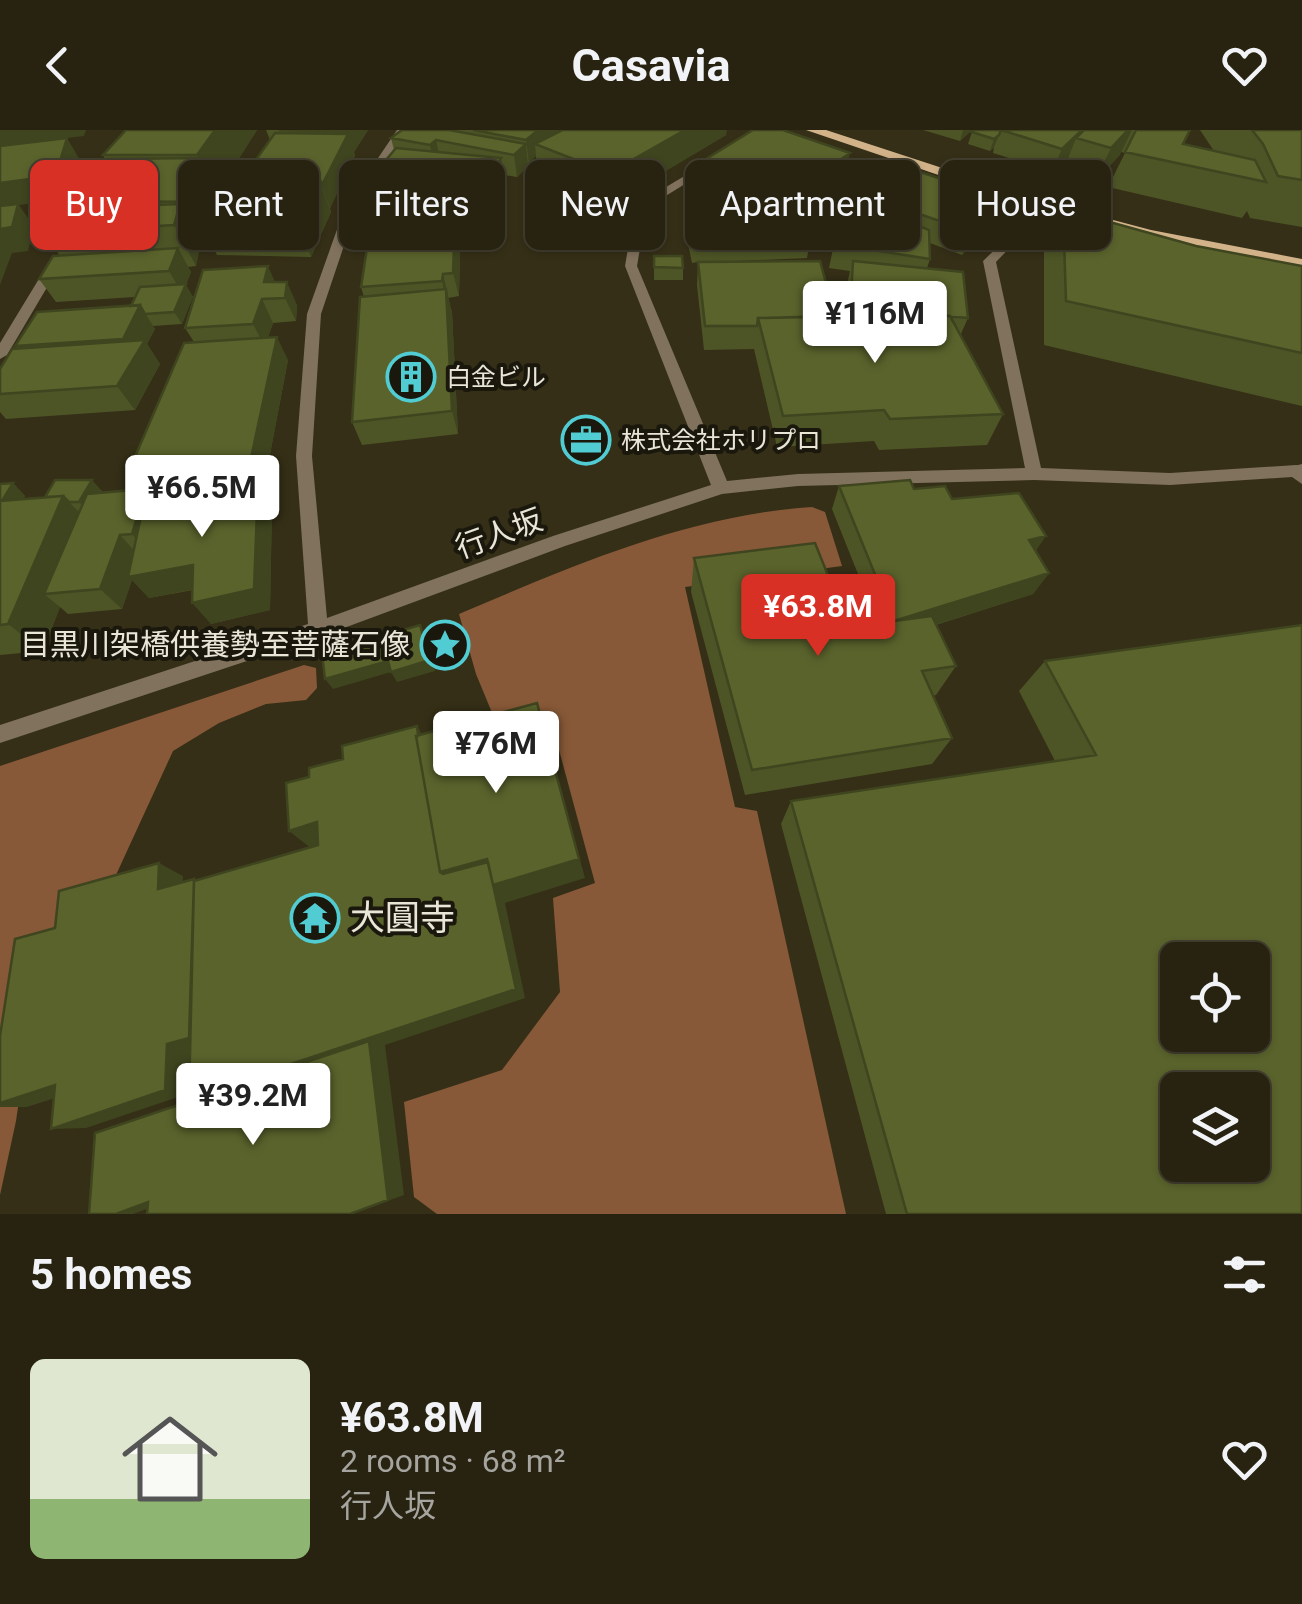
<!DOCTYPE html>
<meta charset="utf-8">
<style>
:root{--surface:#282311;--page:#342f1f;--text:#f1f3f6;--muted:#a5a49f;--line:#444031;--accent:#d93025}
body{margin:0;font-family:Roboto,"Noto Sans JP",sans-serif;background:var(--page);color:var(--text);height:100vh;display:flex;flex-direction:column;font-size:38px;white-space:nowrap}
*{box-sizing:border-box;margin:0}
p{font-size:32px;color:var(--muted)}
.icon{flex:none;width:55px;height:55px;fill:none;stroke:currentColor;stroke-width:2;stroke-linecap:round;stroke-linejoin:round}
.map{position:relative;height:1084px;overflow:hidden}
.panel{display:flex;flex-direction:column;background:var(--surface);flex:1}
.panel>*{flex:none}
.top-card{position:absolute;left:30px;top:30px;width:1242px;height:90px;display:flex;gap:20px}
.tools{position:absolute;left:1160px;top:812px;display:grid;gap:20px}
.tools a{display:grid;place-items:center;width:110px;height:110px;border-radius:15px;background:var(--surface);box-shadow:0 2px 8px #0004,0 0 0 2px var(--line);font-size:50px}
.price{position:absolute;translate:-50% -85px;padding:0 22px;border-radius:10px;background:#fff;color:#222;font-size:32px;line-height:65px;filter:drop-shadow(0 2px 5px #0008)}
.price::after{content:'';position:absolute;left:50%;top:60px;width:30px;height:22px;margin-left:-15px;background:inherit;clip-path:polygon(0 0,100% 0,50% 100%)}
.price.on{background:var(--accent);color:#fff}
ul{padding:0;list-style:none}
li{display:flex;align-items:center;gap:30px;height:250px;padding:0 30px}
li span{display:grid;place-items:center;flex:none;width:280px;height:200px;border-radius:15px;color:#555}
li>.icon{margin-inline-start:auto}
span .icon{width:120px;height:120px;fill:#fffc;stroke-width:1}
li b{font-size:42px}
h2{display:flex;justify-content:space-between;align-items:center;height:120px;padding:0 30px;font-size:42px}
.chip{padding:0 35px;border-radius:15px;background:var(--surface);box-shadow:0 2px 8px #0004,0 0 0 2px var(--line);font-size:35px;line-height:90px}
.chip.on{background:var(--accent);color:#fff}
header{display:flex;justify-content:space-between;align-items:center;height:130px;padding:0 30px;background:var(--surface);font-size:45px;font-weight:700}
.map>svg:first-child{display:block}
.forest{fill:#885938}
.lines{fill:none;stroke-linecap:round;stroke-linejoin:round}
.minor{fill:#80725d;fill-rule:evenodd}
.tertiary{fill:#80725d;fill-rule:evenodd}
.primary{fill:#d2b389;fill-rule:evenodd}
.wall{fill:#4d5526;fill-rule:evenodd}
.shaded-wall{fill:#3f451f}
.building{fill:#5a632c;stroke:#3f451f;stroke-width:2.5;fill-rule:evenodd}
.labels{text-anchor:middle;stroke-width:8;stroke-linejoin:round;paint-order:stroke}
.far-poi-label{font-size:25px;fill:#e9e6d8;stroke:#1a170d;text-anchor:start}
.street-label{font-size:30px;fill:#e9e6d8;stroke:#1a170d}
.poi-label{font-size:30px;fill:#e9e6d8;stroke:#1a170d;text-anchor:end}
.near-poi-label{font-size:35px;fill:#e9e6d8;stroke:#1a170d;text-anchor:start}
</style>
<header><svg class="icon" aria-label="back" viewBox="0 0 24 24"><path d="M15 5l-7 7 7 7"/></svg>Casavia<svg class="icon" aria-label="heart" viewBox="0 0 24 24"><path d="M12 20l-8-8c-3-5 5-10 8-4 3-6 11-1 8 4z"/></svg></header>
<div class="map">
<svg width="1302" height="1084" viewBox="0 0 1302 1084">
<rect width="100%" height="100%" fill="#352f17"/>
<path class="forest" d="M 812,377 L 825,382 L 842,436 L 685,457 L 735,677 L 757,681 L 846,1084 L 437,1084 L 414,1067 L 404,972 L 502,940 L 560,862 L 553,768 L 595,753 L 552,594 L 500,602 L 476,544 L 459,484 C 572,436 688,385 812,377 Z
M 304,535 L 316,538 L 317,558 L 306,570 L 266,574 L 219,593 L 173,621 L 110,758 L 76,804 L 42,813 L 16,991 L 0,1065 L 0,636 Z"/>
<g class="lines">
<path class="minor" d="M 397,0 L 407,0 L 357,77 L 321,184 L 312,326 L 327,488 L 553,406 L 711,355 L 625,136 L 632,95 L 656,63 L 718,26 L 723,29 L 722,31 L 664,67 L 644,95 L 637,136 L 727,351 L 798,344 L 1025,338 L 983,131 L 1044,72 L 1048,74 L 1048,78 L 996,132 L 1041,338 L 1170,343 L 1296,335 L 1302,337 L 1302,354 L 1292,347 L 1170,355 L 1034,350 L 798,356 L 722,364 L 565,416 L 325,505 L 0,613 L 0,595 L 308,494 L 296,326 L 307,184 L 345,77 Z
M 51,129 L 62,132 L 7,225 L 0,229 L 0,213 Z"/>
<path class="tertiary" d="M 1302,334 L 1302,346 L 1290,345 L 1290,337 Z"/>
<path class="primary" d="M 806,0 L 826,0 L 1049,73 L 1151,100 L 1302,129 L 1302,139 L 1150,109 L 1039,79 Z"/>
</g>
<path class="wall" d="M 257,0 L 231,41 L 248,41 L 270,10 L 266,0 L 368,0 L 354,22 L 355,26 L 330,78 L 331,82 L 311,127 L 217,125 L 211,113 L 200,113 L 196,136 L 188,137 L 191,142 L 186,155 L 193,167 L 182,194 L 153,196 L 155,199 L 147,214 L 160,234 L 135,280 L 6,289 L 0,282 L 0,239 L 17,219 L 15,216 L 131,176 L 135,167 L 56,172 L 39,149 L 60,126 L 42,99 L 91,78 L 80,60 L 106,31 L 103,25 Z
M 402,0 L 559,0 L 559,2 L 726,5 L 610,74 L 538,44 L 536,26 L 528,33 L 528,36 L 517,47 L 504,45 L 505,51 L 486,81 L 460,79 L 461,85 L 459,166 L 448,168 L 452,182 L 458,304 L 362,315 L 352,292 L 364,167 L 361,157 L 376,64 L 371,48 L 394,20 L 391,8 Z
M 923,0 L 972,0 L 960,11 Z
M 975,0 L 1190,0 L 1183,14 L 1214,21 L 1200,0 L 1302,0 L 1302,97 L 1250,88 L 1247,81 L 1242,88 L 1108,57 L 1125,23 L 1121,22 L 1094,53 L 1061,43 L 1069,26 L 1052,41 L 993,23 L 994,17 L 990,21 L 968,14 L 972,2 Z
M 698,34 L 845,45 L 828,58 L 829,59 L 882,49 L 994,92 L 962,125 L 930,113 L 930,129 L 927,138 L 968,188 L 960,206 L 1003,284 L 987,315 L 879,320 L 874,311 L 777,317 L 754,219 L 704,220 L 697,155 L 698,132 L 692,133 L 685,99 L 686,76 L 703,76 L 704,64 L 716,63 L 696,57 ZM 869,65 L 867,75 L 860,72 ZM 827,77 L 845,84 L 834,114 L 829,138 L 850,141 L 847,155 L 846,186 L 835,186 L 713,132 L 807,128 L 811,105 L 807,94 L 815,95 L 826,82 Z
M 1063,79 L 1196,116 L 1302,136 L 1302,276 L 1044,215 L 1044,122 Z
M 654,126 L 683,138 L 683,150 L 654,150 Z
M 275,152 L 297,175 L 296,191 L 273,193 L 268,207 L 288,230 L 263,361 L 272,376 L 270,480 L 211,494 L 193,460 L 149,468 L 132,450 L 122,479 L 68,484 L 60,477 L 43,521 L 0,525 L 0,354 L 13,353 L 25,366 L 23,369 L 141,359 L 128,343 L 194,212 L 185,198 ZM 151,365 L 187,365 L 155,370 Z
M 839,356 L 914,359 L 952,369 L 1036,421 L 1049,443 L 1033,464 L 936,495 L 956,536 L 936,565 L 933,566 L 952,608 L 932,634 L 745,665 L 691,462 L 694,428 L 831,453 L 860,449 L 832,379 Z
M 1302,495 L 1302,1084 L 886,1084 L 781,694 L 791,671 L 1055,631 L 1019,561 L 1045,531 Z"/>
<path class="shaded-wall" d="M 0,0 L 86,0 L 84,6 L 67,8 L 80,30 L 74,53 L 56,56 L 52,71 L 19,75 L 34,97 L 28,121 L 12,123 L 0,155 Z
M 215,0 L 257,0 L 216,65 L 191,41 L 199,29 L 197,25 Z
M 347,0 L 368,0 L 354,22 L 355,26 L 330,78 L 322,55 L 347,6 L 345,2 Z
M 538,0 L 559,0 L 560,5 L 535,14 L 536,26 L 529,33 L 526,10 Z
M 685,0 L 727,0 L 726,5 L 610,74 L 609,43 Z
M 963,0 L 972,0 L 960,11 Z
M 1082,0 L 1087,0 L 1076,8 L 1069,26 L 1052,41 L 1062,19 Z
M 1128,0 L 1132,0 L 1120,25 L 1094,53 L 1111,18 Z
M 999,5 L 994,17 L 990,21 L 994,9 Z
M 436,10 L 441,33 L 435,38 L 430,15 Z
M 526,14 L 528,36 L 517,47 L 514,25 Z
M 850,23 L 845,45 L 810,71 L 810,51 Z
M 501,28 L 505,51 L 486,81 L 482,58 Z
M 317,42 L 331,82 L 311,127 L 295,86 Z
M 884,42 L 881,55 L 870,59 L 869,65 L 846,84 L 848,71 Z
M 831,59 L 826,82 L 815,95 L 819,72 Z
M 456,62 L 461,85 L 459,166 L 453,143 Z
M 1003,69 L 994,92 L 962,125 L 971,102 Z
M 180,74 L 201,114 L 196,136 L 174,95 Z
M 178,118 L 191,142 L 186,155 L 193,167 L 182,194 L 174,182 L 182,163 L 169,141 Z
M 268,136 L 278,159 L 264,152 Z
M 443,144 L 452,182 L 458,304 L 452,281 L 446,169 L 442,151 Z
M 287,152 L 297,175 L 296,191 L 285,168 Z
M 262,169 L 273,193 L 265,217 L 253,194 Z
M 140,175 L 155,199 L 147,214 L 160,234 L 135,280 L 117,256 L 135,226 L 123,209 Z
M 277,207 L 288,230 L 263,361 L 272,376 L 270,480 L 211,494 L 192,473 L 258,359 L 248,342 Z
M 92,350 L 103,362 L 90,384 L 79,372 Z
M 13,353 L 25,366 L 9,394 L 0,375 Z
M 145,359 L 164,381 L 151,425 L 132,404 Z
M 63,366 L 92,395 L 44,464 L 60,477 L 43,521 L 8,494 Z
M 120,405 L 140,427 L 193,435 L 211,456 L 149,468 L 132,450 L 122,479 L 100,459 Z
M 1046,406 L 1031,428 L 1029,410 Z
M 1049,443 L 1033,464 L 884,511 L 894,491 Z
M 420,495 L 426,506 L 435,541 L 397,552 L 391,542 L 333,559 L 325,549 L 388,531 Z
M 537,573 L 585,748 L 505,773 L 525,868 L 385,915 L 404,1065 L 352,1084 L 224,969 L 189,968 L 456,760 L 440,742 L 417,596 L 430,619 Z
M 317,692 L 338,711 L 312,719 L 289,701 Z
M 159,733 L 183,746 L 182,770 L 158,759 Z
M 194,749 L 217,760 L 193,962 L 86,998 L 51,999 L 167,914 Z
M 55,955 L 89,957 L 27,977 L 0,977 L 0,973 Z
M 179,1067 L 133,1084 L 116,1084 L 148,1072 Z"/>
<path class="building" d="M 126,0 L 215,0 L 197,25 L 103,25 Z
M 279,0 L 347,0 L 345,2 Z
M 402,0 L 449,0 L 526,14 L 514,25 L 436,10 L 430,15 L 391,8 Z
M 473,0 L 538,0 L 526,10 Z
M 563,0 L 685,0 L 609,43 L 535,14 Z
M 753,0 L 783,0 L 850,23 L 810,51 L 831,59 L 819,72 L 796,71 L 727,52 L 737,47 L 698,34 Z
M 975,0 L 1001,0 L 999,5 L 994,9 L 972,2 Z
M 1001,0 L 1082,0 L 1062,19 Z
M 1084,0 L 1128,0 L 1111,18 L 1076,8 Z
M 1136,0 L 1190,0 L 1183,14 L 1255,30 L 1266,52 L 1125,22 Z
M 1252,0 L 1302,0 L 1302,50 L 1278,46 L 1263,14 Z
M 275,3 L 348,4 L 322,55 L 317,42 L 248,41 Z
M 67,8 L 60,31 L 42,33 L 37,48 L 0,53 L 0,16 Z
M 396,18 L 501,28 L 482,58 L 371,48 Z
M 199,28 L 191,41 L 317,42 L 295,86 L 196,84 L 206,72 L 97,71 L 106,59 L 80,60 L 107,29 Z
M 860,35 L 884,42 L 848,71 L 830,65 L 831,59 L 829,59 Z
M 920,42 L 1003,69 L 971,102 L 885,72 Z
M 888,44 L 909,50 L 881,74 L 868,70 L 878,62 L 870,59 Z
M 412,57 L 411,64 L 456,62 L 453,143 L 443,144 L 442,151 L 361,157 L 376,59 Z
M 730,63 L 734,77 L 800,75 L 811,105 L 693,109 L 686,76 L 706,76 L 704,64 Z
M 851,68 L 929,100 L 930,129 L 834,114 Z
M 18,74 L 12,97 L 0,99 L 0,76 Z
M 180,74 L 174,95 L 142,97 L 145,92 L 42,99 L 55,79 Z
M 1063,79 L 1196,116 L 1302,136 L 1302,223 L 1066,171 Z
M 178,118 L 169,141 L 39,149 L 53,126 Z
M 654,126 L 682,126 L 683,138 L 654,137 Z
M 820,131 L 835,186 L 758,188 L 757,196 L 705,196 L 698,132 Z
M 853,131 L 963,142 L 968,188 L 866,178 L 866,169 L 851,167 Z
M 268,136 L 264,152 L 287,152 L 285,168 L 262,169 L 253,194 L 185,198 L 203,140 Z
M 186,154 L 174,182 L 145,184 L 140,175 L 131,176 L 140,157 Z
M 446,159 L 452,281 L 352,292 L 360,167 Z
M 140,175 L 123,209 L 15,216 L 37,182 Z
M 859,179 L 950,186 L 1003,284 L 890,289 L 884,280 L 783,286 L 758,188 L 862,186 Z
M 277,207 L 248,342 L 128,343 L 184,213 Z
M 145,210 L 117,256 L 0,264 L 0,239 L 12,219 Z
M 55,350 L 92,350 L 79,372 L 69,372 L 63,366 L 45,367 Z
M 910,350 L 914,359 L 945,356 L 952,369 L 1019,363 L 1046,406 L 1029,410 L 1049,443 L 894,491 L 839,356 Z
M 13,353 L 2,371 L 0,371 L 0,354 Z
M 258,354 L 254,459 L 192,473 L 193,435 L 128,447 L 144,372 Z
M 145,359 L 132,404 L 120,405 L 100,459 L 44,464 L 87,364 Z
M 63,366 L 8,494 L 0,495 L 0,371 Z
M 815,413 L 831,453 L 870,448 L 888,492 L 932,486 L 956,536 L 922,541 L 952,608 L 752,640 L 694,428 Z
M 420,495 L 430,530 L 391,542 L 388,531 L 325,549 L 322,524 Z
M 1302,495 L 1302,1084 L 907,1084 L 791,671 L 1096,625 L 1045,531 ZM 1178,830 L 1252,830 L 1252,905 L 1178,905 ZM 1178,960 L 1252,960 L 1252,1035 L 1178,1035 Z
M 537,573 L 579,729 L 493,755 L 487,729 L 440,742 L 416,606 Z
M 417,596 L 418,606 L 416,606 L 440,742 L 443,744 L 488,732 L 516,859 L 189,968 L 194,751 L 318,715 L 317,692 L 289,701 L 286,653 L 309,647 L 309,638 L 343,629 L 342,616 Z
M 159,733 L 158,759 L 194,749 L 189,908 L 167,914 L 165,960 L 51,999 L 55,955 L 0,973 L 0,906 L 15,809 L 55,798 L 59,761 Z
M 369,911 L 388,1070 L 350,1084 L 147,1084 L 148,1072 L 116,1084 L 89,1084 L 95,1003 Z"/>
<defs>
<g id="building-ring" transform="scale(2.5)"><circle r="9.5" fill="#1a170d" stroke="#51ccd2" stroke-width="1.5"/><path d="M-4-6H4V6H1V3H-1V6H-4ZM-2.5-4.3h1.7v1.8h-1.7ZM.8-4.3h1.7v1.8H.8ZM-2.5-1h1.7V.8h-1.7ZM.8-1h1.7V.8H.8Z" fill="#51ccd2"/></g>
<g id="office-ring" transform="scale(2.5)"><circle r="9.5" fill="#1a170d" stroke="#51ccd2" stroke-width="1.5"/><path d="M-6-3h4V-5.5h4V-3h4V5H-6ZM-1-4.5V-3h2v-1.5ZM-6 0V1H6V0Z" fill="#51ccd2"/></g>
<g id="sight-ring" transform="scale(2.5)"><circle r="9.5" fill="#1a170d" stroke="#51ccd2" stroke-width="1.5"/><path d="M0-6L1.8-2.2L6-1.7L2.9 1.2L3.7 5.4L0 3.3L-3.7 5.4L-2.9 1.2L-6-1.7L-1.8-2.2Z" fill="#51ccd2"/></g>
<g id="temple-ring" transform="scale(2.5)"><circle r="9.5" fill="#1a170d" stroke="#51ccd2" stroke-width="1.5"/><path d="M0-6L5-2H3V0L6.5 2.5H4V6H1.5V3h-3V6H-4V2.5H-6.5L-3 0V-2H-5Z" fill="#51ccd2"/></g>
</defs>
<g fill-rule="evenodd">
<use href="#building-ring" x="411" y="247"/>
<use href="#office-ring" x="586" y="310"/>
<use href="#sight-ring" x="445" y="515"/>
<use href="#temple-ring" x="315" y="788"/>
</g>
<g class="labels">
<g class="far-poi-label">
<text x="446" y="256">白金ビル</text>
<text x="621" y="319">株式会社ホリプロ</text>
</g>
<g class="street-label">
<text transform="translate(499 404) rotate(-20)" y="10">行人坂</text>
</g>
<g class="poi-label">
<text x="410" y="525">目黒川架橋供養勢至菩薩石像</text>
</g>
<g class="near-poi-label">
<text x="350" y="800">大圓寺</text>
</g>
</g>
</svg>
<div class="tools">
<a><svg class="icon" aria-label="locate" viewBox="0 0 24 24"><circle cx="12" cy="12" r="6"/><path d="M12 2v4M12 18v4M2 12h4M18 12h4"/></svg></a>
<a><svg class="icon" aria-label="layers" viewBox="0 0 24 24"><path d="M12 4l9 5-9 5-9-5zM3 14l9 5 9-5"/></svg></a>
</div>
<b class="price" style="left:875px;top:236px">¥116M</b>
<b class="price" style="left:202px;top:410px">¥66.5M</b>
<b class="price on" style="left:818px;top:529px">¥63.8M</b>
<b class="price" style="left:496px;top:666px">¥76M</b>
<b class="price" style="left:253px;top:1018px">¥39.2M</b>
<div class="top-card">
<a class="chip on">Buy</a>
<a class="chip">Rent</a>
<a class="chip">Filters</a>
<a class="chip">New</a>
<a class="chip">Apartment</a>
<a class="chip">House</a>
</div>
</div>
<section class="panel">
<h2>5 homes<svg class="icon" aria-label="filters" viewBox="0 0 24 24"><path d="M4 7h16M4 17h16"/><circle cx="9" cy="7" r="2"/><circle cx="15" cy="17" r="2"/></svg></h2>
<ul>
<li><span style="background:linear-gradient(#dfe7d0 70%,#8fb573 0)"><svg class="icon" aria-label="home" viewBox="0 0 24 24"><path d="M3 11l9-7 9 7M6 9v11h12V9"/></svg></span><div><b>¥63.8M</b><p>2 rooms · 68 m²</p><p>行人坂</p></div><svg class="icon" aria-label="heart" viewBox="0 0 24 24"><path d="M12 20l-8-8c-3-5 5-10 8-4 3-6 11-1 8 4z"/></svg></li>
</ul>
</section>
